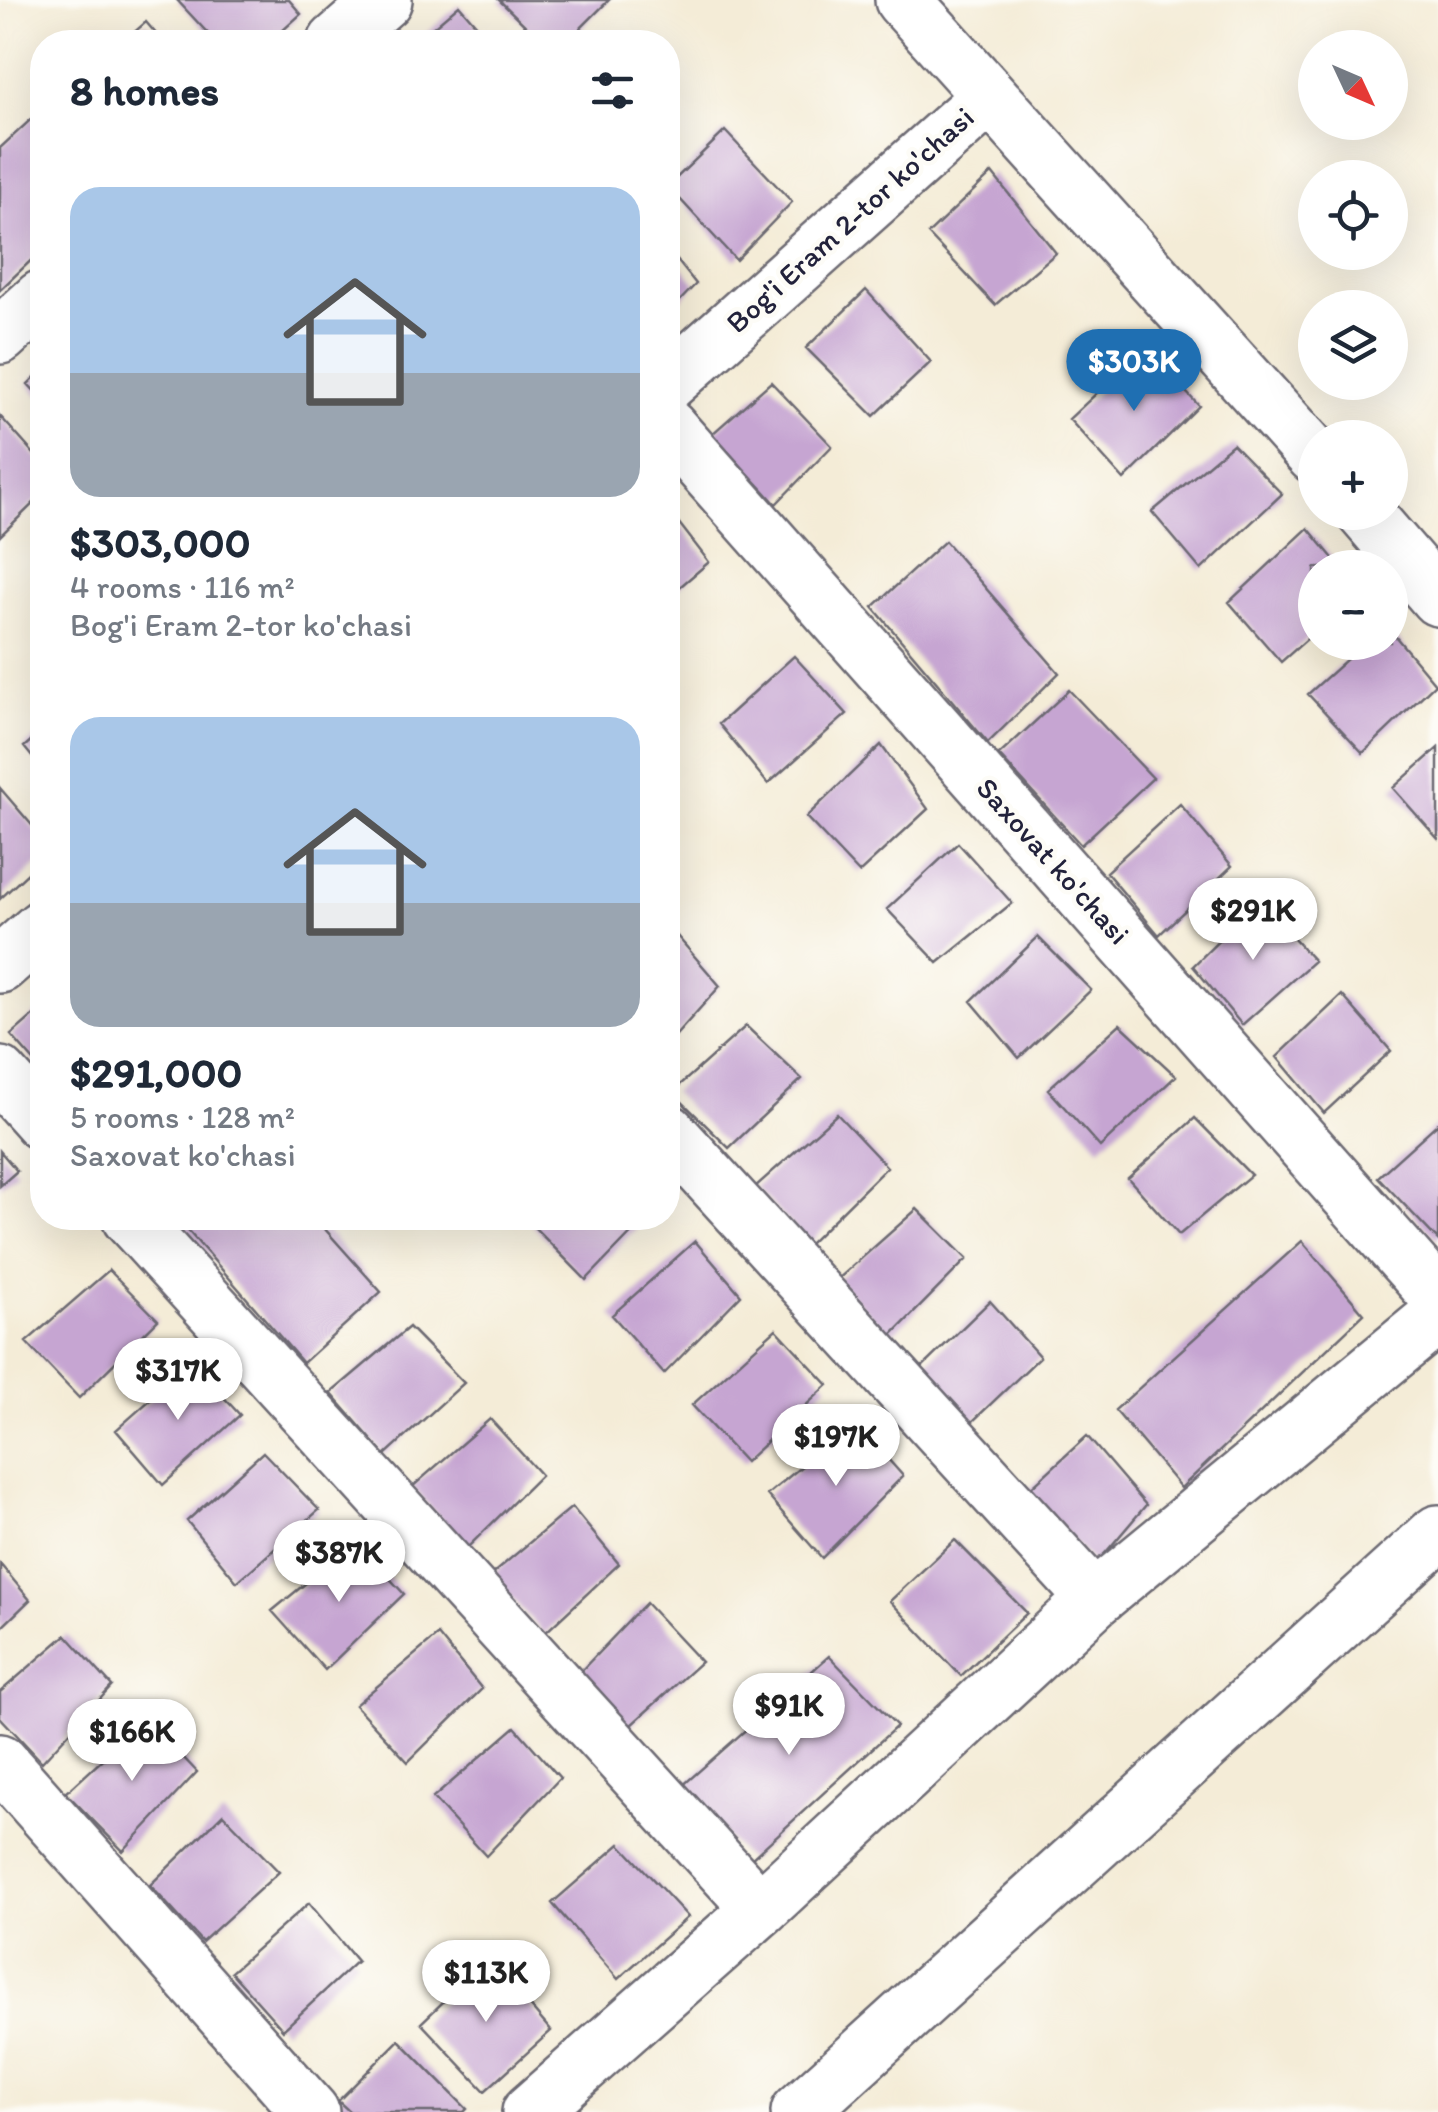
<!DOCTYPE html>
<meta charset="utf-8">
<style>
:root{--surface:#fff;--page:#f2f2f3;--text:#1f2937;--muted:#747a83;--accent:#1f6fb2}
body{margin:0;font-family:Itim,sans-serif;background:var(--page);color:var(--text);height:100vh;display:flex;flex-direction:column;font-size:38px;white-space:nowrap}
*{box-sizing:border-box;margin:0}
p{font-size:32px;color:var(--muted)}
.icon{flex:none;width:55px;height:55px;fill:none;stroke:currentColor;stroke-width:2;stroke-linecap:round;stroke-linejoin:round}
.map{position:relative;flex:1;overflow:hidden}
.sheet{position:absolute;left:30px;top:30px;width:650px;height:1200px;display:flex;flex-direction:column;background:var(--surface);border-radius:40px;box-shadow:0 10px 40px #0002}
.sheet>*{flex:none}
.needle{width:65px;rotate:134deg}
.controls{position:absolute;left:1298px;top:30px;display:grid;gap:20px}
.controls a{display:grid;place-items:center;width:110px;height:110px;border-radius:50%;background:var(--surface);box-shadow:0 10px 40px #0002;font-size:50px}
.price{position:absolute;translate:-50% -85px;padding:0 22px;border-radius:35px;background:#fff;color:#222;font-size:32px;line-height:65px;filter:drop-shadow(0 2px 5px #0008)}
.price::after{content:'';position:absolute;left:50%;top:60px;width:30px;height:22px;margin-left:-15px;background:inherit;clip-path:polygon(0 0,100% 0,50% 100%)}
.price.current{background:var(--accent);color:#fff}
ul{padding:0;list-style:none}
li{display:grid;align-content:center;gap:20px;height:530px;padding:0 40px}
li span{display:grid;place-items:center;height:310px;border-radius:30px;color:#555}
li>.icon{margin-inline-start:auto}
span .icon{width:180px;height:180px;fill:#fffc;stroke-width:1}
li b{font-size:42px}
h2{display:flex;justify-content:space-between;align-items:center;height:120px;padding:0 40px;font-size:42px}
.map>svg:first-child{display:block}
.building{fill:#c6a5d2}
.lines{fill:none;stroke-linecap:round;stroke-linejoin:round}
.minor-casing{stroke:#6c6972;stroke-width:60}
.minor{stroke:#fff;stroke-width:55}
.labels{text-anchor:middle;stroke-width:9;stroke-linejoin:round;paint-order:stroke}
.street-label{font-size:30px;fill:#22223b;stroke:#fdfcf7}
</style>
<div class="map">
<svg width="1438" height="2112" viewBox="0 0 1438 2112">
<rect width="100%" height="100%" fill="#fdfcf7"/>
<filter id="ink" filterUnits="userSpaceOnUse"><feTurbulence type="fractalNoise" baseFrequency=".01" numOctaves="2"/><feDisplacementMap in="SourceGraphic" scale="20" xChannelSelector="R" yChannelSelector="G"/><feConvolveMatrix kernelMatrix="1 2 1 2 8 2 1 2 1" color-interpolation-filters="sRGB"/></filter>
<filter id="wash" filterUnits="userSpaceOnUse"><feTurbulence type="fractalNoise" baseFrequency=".0048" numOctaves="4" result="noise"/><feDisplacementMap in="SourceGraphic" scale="40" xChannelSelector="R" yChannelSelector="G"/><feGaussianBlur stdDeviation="2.25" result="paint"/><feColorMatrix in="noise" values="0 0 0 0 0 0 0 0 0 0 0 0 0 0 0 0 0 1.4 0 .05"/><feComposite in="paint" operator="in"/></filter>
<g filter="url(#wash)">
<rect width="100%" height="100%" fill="#f4ecd7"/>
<g id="blocks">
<path class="building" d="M 177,0 L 289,0 L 301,14 L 270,42 L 216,42 Z
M 499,0 L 609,0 L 567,42 L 542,42 Z
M 459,5 L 491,42 L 416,42 Z
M 146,22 L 163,42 L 123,42 Z
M 42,109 L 42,250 L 0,290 L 0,148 Z
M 725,131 L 792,202 L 736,260 L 668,186 Z
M 992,173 L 1056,253 L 995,305 L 928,234 Z
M 668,249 L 696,284 L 668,313 Z
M 866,290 L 931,362 L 874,416 L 806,348 Z
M 1145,348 L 1199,406 L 1124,480 L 1069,419 Z
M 42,370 L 42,399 L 28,384 Z
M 771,382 L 832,446 L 776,504 L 712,434 Z
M 0,416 L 42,463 L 42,495 L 0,536 Z
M 1233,444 L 1282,494 L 1201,570 L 1152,512 Z
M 668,509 L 709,562 L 668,597 Z
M 1308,528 L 1341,568 L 1315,568 L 1315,632 L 1281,662 L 1229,602 Z
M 945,541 L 1059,673 L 988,743 L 873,607 Z
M 1390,630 L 1435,684 L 1363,753 L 1308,694 L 1366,642 L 1390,642 Z
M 794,656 L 847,714 L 768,784 L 719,724 Z
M 1069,690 L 1153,778 L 1081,845 L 999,755 Z
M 42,731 L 42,769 L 24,747 Z
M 881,745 L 928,809 L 859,873 L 806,817 Z
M 1438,748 L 1438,839 L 1393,788 Z
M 0,788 L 42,837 L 42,860 L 0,899 Z
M 1180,804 L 1232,866 L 1159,935 L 1106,872 Z
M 958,843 L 1012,903 L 938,963 L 887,909 Z
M 1259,901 L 1314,961 L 1242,1025 L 1193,966 Z
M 671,929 L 720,986 L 668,1044 L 668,932 Z
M 1038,937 L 1091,990 L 1019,1058 L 971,1001 Z
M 1342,995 L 1391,1051 L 1324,1113 L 1277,1057 Z
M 42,1008 L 42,1070 L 11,1035 Z
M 1120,1024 L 1176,1076 L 1100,1147 L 1048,1089 Z
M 746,1026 L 802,1079 L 729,1148 L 672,1092 Z
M 837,1114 L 887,1167 L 809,1244 L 755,1187 Z
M 1195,1118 L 1251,1175 L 1179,1235 L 1128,1178 Z
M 1438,1123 L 1438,1240 L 1378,1177 Z
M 0,1151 L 17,1171 L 0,1186 Z
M 917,1209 L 967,1259 L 891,1336 L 837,1280 Z
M 177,1218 L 315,1218 L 381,1292 L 303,1363 Z
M 540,1218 L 646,1218 L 586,1280 L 532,1225 Z
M 695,1241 L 741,1295 L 664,1374 L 612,1315 Z
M 1302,1241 L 1364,1314 L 1181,1488 L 1115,1410 Z
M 109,1270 L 158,1320 L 79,1398 L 26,1342 Z
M 990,1301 L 1040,1357 L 971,1423 L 920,1369 Z
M 409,1327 L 464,1383 L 385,1455 L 331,1393 Z
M 776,1329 L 828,1385 L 745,1462 L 692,1405 Z
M 192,1363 L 240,1415 L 163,1485 L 116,1430 Z
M 490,1419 L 541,1475 L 467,1548 L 412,1487 Z
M 855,1422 L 903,1476 L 822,1558 L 767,1495 Z
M 1087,1436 L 1146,1505 L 1095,1565 L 1027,1491 Z
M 263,1452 L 319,1510 L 237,1582 L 187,1521 Z
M 572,1507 L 619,1564 L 544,1634 L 491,1575 Z
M 955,1540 L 1027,1613 L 961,1676 L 890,1601 Z
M 356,1542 L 404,1594 L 325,1670 L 272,1611 Z
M 0,1564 L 30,1600 L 0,1629 Z
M 646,1603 L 701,1662 L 630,1726 L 579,1673 Z
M 66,1635 L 112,1686 L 42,1762 L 0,1717 L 0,1692 Z
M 438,1635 L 482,1689 L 408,1762 L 355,1705 Z
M 829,1656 L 897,1726 L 749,1861 L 681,1787 Z
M 147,1719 L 197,1772 L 123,1851 L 66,1793 Z
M 515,1727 L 560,1778 L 486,1856 L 433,1798 Z
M 223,1814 L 279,1872 L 202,1942 L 150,1885 Z
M 620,1844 L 688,1917 L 618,1979 L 552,1903 Z
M 309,1903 L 357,1961 L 283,2030 L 231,1972 Z
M 489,1958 L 551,2031 L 485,2091 L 421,2023 Z
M 399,2040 L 467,2109 L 464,2112 L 350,2112 L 338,2101 Z"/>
</g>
</g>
<g filter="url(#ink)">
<use href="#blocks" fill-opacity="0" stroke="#6c6972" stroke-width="2.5"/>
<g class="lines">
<g class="minor-casing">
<path id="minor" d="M 903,0 L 1315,456
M 336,42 L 384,0
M 0,336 L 42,298
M 668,383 L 989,97
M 668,427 L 1438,1296
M 1364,512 L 1438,598
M 0,965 L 42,928
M 0,1075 L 42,1122
M 668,1132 L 1095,1599
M 130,1218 L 760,1909
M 0,1762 L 311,2112
M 530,2112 L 760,1909 L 1095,1599 L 1438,1316
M 799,2112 L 1438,1533"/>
</g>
<use href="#minor" class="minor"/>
</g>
</g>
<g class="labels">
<g class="street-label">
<text transform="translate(850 220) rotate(-42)" y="10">Bog'i Eram 2-tor ko'chasi</text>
<text transform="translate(1053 861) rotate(48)" y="10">Saxovat ko'chasi</text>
</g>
</g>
</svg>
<div class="controls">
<a><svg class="needle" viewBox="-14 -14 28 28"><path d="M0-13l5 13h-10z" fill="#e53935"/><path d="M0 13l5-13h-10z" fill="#747a83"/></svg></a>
<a><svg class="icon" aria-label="locate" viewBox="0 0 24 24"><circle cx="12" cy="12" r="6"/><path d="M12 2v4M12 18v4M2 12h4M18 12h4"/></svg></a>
<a><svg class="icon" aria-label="layers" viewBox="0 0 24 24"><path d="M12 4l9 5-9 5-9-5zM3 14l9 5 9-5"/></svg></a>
<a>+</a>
<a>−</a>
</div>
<b class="price current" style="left:1134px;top:414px">$303K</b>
<b class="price" style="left:1253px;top:963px">$291K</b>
<b class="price" style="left:178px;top:1423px">$317K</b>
<b class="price" style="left:836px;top:1489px">$197K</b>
<b class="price" style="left:339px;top:1605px">$387K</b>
<b class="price" style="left:789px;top:1758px">$91K</b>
<b class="price" style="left:132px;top:1784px">$166K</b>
<b class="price" style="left:486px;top:2025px">$113K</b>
<section class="sheet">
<h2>8 homes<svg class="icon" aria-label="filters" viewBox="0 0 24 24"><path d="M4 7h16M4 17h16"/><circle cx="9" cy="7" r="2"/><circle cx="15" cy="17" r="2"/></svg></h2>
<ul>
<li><span style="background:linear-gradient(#a9c7e8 60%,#9aa5b1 0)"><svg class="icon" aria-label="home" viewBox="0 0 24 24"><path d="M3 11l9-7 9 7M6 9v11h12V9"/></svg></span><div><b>$303,000</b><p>4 rooms · 116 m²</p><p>Bog'i Eram 2-tor ko'chasi</p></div></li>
<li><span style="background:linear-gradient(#a9c7e8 60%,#9aa5b1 0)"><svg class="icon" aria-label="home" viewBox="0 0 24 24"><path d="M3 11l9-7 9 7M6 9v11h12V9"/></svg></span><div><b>$291,000</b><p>5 rooms · 128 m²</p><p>Saxovat ko'chasi</p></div></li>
</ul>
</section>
</div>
